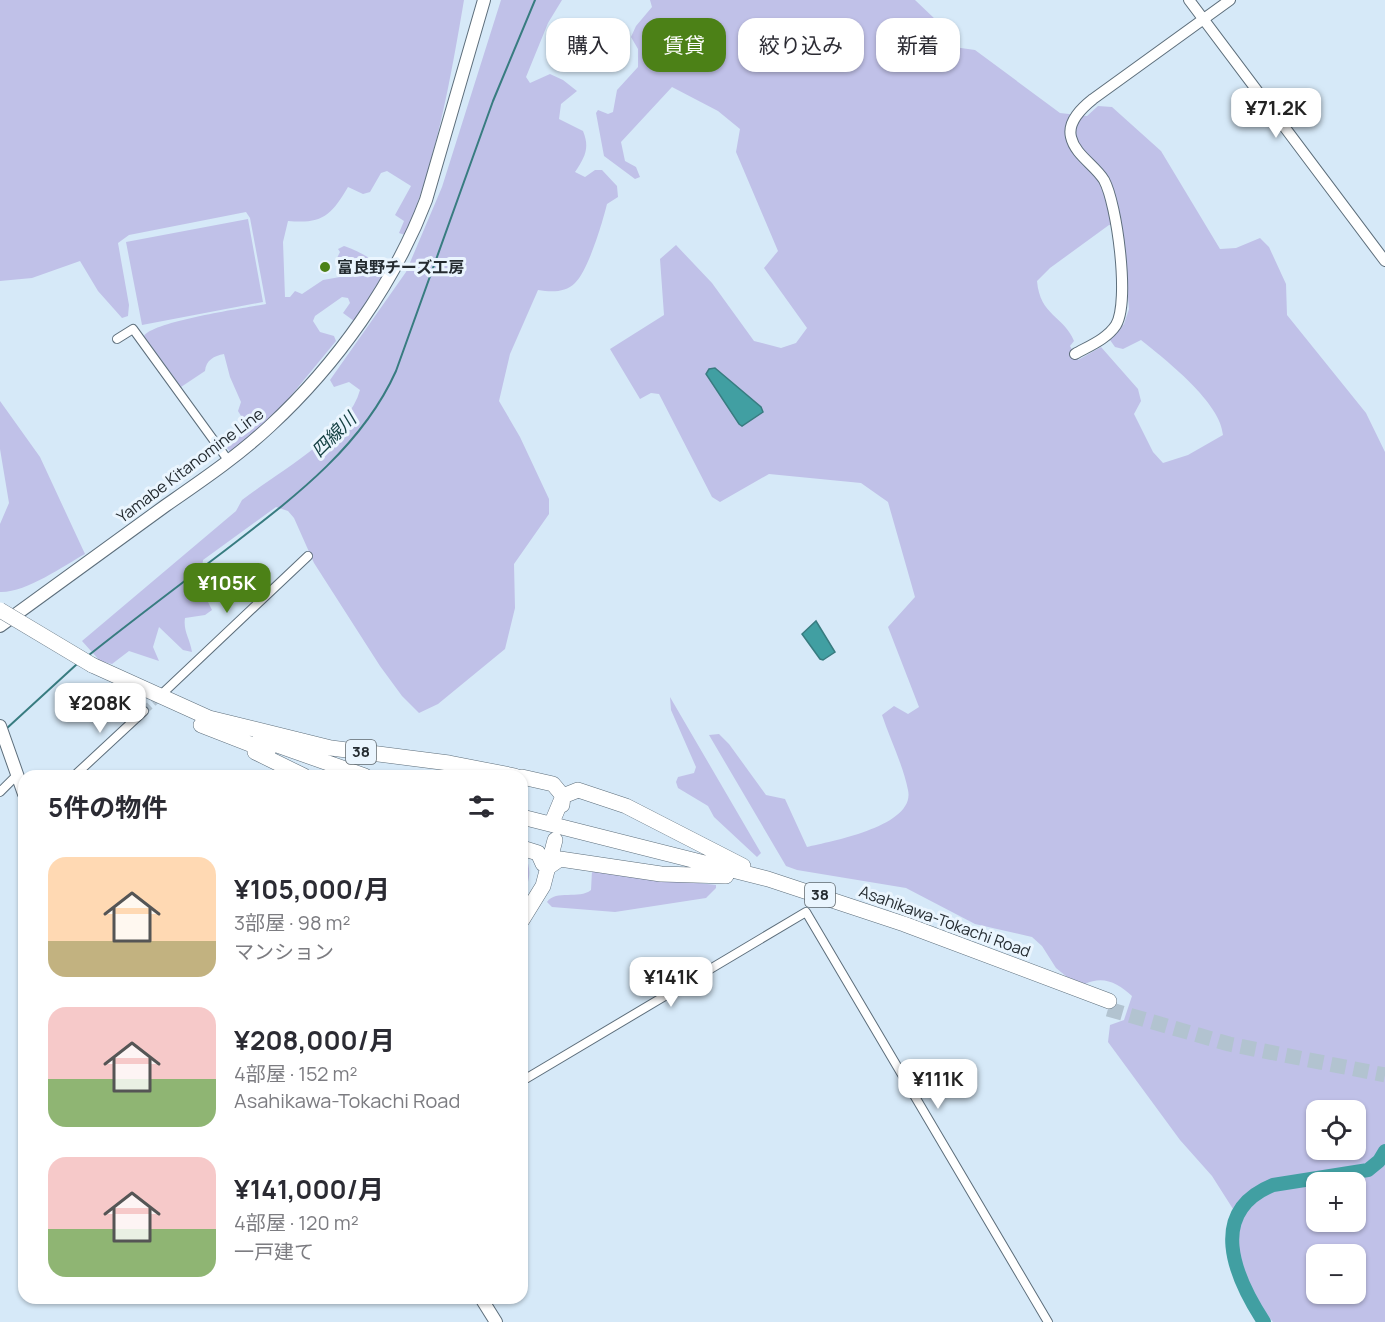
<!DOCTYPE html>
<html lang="ja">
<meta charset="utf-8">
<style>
:root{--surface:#fff;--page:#f2f2f3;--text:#2b2b33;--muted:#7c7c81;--accent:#4c8117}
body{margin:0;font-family:Manrope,"Noto Sans JP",sans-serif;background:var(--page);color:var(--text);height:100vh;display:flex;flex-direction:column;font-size:22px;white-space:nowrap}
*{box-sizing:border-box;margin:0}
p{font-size:20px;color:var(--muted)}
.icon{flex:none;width:33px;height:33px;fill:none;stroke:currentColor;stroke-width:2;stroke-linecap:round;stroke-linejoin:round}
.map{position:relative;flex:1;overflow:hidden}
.drawer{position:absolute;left:18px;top:770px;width:510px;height:534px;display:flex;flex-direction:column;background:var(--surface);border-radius:18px;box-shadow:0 2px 4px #0004}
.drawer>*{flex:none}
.guide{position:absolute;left:546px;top:18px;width:570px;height:54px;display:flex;gap:12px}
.tools{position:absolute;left:1306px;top:1100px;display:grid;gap:12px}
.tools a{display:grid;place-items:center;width:60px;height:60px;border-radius:12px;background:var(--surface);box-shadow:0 2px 4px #0004;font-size:30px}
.price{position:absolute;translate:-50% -51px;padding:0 14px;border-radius:12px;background:#fff;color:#222;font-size:20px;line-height:39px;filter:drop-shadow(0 2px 3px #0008)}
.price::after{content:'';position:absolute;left:50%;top:36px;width:18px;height:14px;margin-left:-9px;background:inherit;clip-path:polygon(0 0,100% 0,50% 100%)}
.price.current{background:var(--accent);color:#fff}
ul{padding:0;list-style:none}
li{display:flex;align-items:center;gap:18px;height:150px;padding:0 30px}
li span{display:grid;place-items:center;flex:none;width:168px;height:120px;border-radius:18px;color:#555}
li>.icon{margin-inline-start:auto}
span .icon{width:72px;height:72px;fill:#fffc;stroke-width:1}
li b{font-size:26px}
h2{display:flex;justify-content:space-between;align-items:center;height:72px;padding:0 30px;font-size:26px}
.tag{padding:0 21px;border-radius:18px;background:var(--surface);box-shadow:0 2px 4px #0004;font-size:21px;line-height:54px}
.tag.current{background:var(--accent);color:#fff}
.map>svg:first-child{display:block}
.green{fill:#c0c1e8;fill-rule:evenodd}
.water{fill:#419fa2;stroke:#387c80;stroke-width:1.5}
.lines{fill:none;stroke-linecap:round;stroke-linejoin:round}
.stream{stroke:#387c80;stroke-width:2}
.river{stroke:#419fa2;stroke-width:14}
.minor-tunnel{stroke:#b2c3d0;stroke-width:8;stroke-dasharray:8 4;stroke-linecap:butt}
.motorway-tunnel{stroke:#b2c3d0;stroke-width:15;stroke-dasharray:15 8;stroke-linecap:butt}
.minor-casing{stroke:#5d6e7b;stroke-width:10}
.tertiary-casing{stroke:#5d6e7b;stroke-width:12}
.secondary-casing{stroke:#5d6e7b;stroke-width:14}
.motorway-casing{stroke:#5d6e7b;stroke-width:16}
.minor{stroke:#fff;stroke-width:8}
.tertiary{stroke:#fff;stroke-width:10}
.secondary{stroke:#fff;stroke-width:12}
.motorway{stroke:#fff;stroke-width:15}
.motorway-bridge-casing{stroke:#5d6e7b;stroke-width:16;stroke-linecap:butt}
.motorway-bridge{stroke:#fff;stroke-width:15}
.poi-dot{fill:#4c8117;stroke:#eaf5fe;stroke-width:2}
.labels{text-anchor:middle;stroke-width:6;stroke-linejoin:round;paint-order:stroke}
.shield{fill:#eaf5fe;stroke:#5f686e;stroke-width:1.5}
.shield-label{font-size:15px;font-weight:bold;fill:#242b30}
.poi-label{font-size:16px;font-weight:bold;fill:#242b30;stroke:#eaf5fe;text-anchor:start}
.street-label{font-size:16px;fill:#242b30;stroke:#eaf5fe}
.water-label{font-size:18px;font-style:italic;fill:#164143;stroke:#eaf5fe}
</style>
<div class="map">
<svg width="1385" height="1322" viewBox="0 0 1385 1322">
<rect width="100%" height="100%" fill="#d6e9f8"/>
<path class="green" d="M 0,0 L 464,0 C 451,77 436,163 405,235 L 399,233 L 404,221 L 395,215 L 411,186 L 387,171 L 381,173 L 370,192 L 363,194 L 348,187 C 331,216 322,224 288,221 L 283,242 L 285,297 L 290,297 L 295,291 L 302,294 L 323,280 L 340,277 L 345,268 L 337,258 L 340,252 L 338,249 L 344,246 C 357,250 382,263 386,276 L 354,321 L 343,313 L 350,303 L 348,298 L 342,297 L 315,316 L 313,321 L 320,332 L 334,336 L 336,341 L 271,420 L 231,453 L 219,438 L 225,434 L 236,439 L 245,433 L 243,419 L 238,411 L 241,402 L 230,377 L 224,354 C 214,356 206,360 205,371 L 181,387 L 144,336 C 154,321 245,308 266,304 L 250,218 L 246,212 L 129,235 L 118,243 L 129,305 L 128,316 L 122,318 L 98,291 L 80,261 L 32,278 L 0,281 Z
M 501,0 L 562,0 L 548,23 L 526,77 L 530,83 L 550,74 L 563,80 L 577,91 L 561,104 L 559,119 L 583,131 C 590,148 585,157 575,172 L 585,177 L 595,170 L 602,170 L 617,186 L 618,197 L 607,204 C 603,221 588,271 575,283 C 565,293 551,292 538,290 L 510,354 L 499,401 L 520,437 L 549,499 L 549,514 L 514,564 L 515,608 L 505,649 L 438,704 L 419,713 L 402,696 L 380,666 L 314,563 L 294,518 L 288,511 L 276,507 L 203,560 L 200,586 L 212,610 L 205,615 L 185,618 C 183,631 190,639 192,652 L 183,650 L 159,627 L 153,647 L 159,661 L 129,651 L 112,664 L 100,661 L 82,641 L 236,511 L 242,500 C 278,472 348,435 360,390 L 349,382 L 334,387 L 330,380 L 406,272 L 442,187 Z
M 650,0 L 915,0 L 936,20 L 954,47 L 975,50 L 1060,113 L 1087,116 L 1098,106 L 1112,107 L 1161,151 L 1220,249 L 1236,248 L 1260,238 L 1269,247 L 1286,284 L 1287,315 L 1366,413 L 1385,452 L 1385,1322 L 1273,1322 L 1259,1306 L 1240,1265 L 1233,1209 L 1212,1176 L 1180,1140 L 1108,1042 L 1110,1025 L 1124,1020 L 1132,996 C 1118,983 1103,975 1085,984 L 1067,977 L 1056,968 L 1042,946 L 1032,937 L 975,924 L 906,888 L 797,870 L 786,866 L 709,735 L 719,734 L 729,744 L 766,795 L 785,799 L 807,847 C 832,841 916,826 908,790 C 903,765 890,739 882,715 L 894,706 L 908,714 L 919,707 L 888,627 L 915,597 L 888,502 L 861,483 L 769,474 L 720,502 L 712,497 L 659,394 L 651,393 L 640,399 L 610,349 L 664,315 L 660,259 L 676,245 L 712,283 L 754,341 L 781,348 L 796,343 L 807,328 L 764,268 L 778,251 L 736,152 L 740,129 L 718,111 L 672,87 L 621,142 L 625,161 L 636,167 L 640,177 L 635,179 L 604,156 L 596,113 L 598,110 L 608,114 L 613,112 L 617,90 L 638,67 L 638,49 L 631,37 L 636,26 L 652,7 ZM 1109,225 L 1122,226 L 1129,309 L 1124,324 L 1110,340 L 1115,347 L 1123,349 L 1141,340 C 1166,360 1221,403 1223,435 L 1188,455 L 1163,463 L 1153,452 L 1134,414 L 1141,401 L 1138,389 L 1101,347 L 1078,360 L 1070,346 L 1074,341 C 1064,316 1040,316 1037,281 L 1050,268 ZM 1317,1110 L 1356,1110 L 1356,1149 L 1317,1149 ZM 1317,1182 L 1356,1182 L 1356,1221 L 1317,1221 ZM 1317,1254 L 1356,1254 L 1356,1293 L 1317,1293 Z
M 248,219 L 263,302 L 142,325 L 126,242 Z
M 0,401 L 40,457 L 85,554 C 63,566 26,593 0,592 L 0,524 L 9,503 L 0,449 Z
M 670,697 L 761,853 L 757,857 L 714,817 L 708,806 L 678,788 L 676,782 L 678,777 L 694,773 L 696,767 L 671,710 Z
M 522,854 L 525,854 C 532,872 530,880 522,897 Z
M 592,871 L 716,885 L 716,888 L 706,898 L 615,912 L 552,907 L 547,902 C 556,889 579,900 591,890 Z"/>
<path class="water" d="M 715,368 L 761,407 L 763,412 L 742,426 L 739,424 L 706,374 L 709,369 Z
M 816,621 L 835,652 L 823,660 L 820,659 L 802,634 Z"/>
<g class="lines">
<path class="stream" d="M 89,655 C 133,620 178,586 223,552 C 289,501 361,449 396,371 L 493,101 L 535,0
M 6,729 L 77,664"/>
<path class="river" d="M 1264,1322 C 1234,1276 1207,1212 1273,1185 L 1368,1170 L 1379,1161 L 1385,1151"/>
<path class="minor-tunnel" d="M 144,711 L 162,694"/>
<path class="motorway-tunnel" d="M 1108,1009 L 1229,1044 L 1385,1075"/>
<g class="minor-casing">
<path id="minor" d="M 117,339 L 133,329 L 228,460
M 164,692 L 308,556
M 74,776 L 144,711
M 0,792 L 17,775
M 522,1081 L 806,912 L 1048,1322"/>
</g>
<g class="tertiary-casing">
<path id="tertiary" d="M 1189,0 L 1385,261
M 1075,354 C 1089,346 1107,339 1116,325 C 1130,301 1117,204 1104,180 C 1095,165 1075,155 1071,137 C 1067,121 1083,107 1093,99 L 1230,0"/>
</g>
<g class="secondary-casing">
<path id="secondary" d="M 0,626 C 55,586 110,546 165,506 C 201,481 238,456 270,426 C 336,365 394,284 426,200 L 484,0
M 0,726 L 24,794
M 481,1298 L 496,1322"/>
</g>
<g class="motorway-casing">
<path id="motorway" d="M 92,665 L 218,722
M 209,718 L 331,748 L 449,763 L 515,776
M 201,725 L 268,751
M 260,739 L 365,776
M 255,752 L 304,776
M 522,777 L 553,784 L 563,796 L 562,805
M 522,817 L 768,879 L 904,924 L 1109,1001
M 553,820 L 563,796 L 578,790 L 626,806 L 743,866
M 522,848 L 538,853 L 543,864
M 550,866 L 560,859 L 661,874 L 726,876
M 522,920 L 543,886 L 555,840"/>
</g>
<use href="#minor" class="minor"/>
<use href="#tertiary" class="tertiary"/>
<use href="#secondary" class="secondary"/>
<use href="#motorway" class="motorway"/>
<g class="motorway-bridge-casing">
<path id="motorway-bridge" d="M 0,610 L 92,665"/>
</g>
<use href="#motorway-bridge" class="motorway-bridge"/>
</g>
<circle class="poi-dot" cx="325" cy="267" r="6"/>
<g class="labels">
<g class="shield">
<rect x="346" y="740" width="30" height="24" rx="4.5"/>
<rect x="805" y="883" width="30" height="24" rx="4.5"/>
</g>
<g class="shield-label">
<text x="361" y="757">38</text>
<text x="820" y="900">38</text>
</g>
<g class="poi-label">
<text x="337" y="273">富良野チーズ工房</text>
</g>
<g class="street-label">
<text transform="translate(190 465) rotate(-37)" y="6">Yamabe Kitanomine Line</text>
<text transform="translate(945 921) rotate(20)" y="6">Asahikawa-Tokachi Road</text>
</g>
<g class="water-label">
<text transform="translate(334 435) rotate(-45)" y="6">四線川</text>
</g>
</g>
</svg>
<div class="tools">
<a><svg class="icon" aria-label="locate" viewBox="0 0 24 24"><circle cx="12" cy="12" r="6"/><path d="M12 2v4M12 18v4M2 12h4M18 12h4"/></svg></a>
<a>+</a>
<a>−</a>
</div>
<b class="price" style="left:1276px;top:139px">¥71.2K</b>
<b class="price current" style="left:227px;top:614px">¥105K</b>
<b class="price" style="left:100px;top:734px">¥208K</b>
<b class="price" style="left:671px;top:1008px">¥141K</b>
<b class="price" style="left:938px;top:1110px">¥111K</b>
<div class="guide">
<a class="tag">購入</a>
<a class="tag current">賃貸</a>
<a class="tag">絞り込み</a>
<a class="tag">新着</a>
</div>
<section class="drawer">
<h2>5件の物件<svg class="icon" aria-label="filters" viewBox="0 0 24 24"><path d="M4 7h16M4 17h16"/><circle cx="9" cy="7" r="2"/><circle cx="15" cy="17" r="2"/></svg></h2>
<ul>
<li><span style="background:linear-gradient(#ffd9b3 70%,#c2b280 0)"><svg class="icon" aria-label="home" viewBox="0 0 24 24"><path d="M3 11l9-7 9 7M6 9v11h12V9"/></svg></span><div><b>¥105,000/月</b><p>3部屋 · 98 m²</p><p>マンション</p></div></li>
<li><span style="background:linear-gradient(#f6c9c9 60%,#8fb573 0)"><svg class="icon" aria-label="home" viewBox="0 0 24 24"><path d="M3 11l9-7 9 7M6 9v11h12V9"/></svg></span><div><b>¥208,000/月</b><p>4部屋 · 152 m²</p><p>Asahikawa-Tokachi Road</p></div></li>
<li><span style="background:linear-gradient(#f6c9c9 60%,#8fb573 0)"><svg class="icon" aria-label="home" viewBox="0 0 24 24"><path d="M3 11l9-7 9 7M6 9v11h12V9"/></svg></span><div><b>¥141,000/月</b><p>4部屋 · 120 m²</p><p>一戸建て</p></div></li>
</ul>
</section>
</div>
